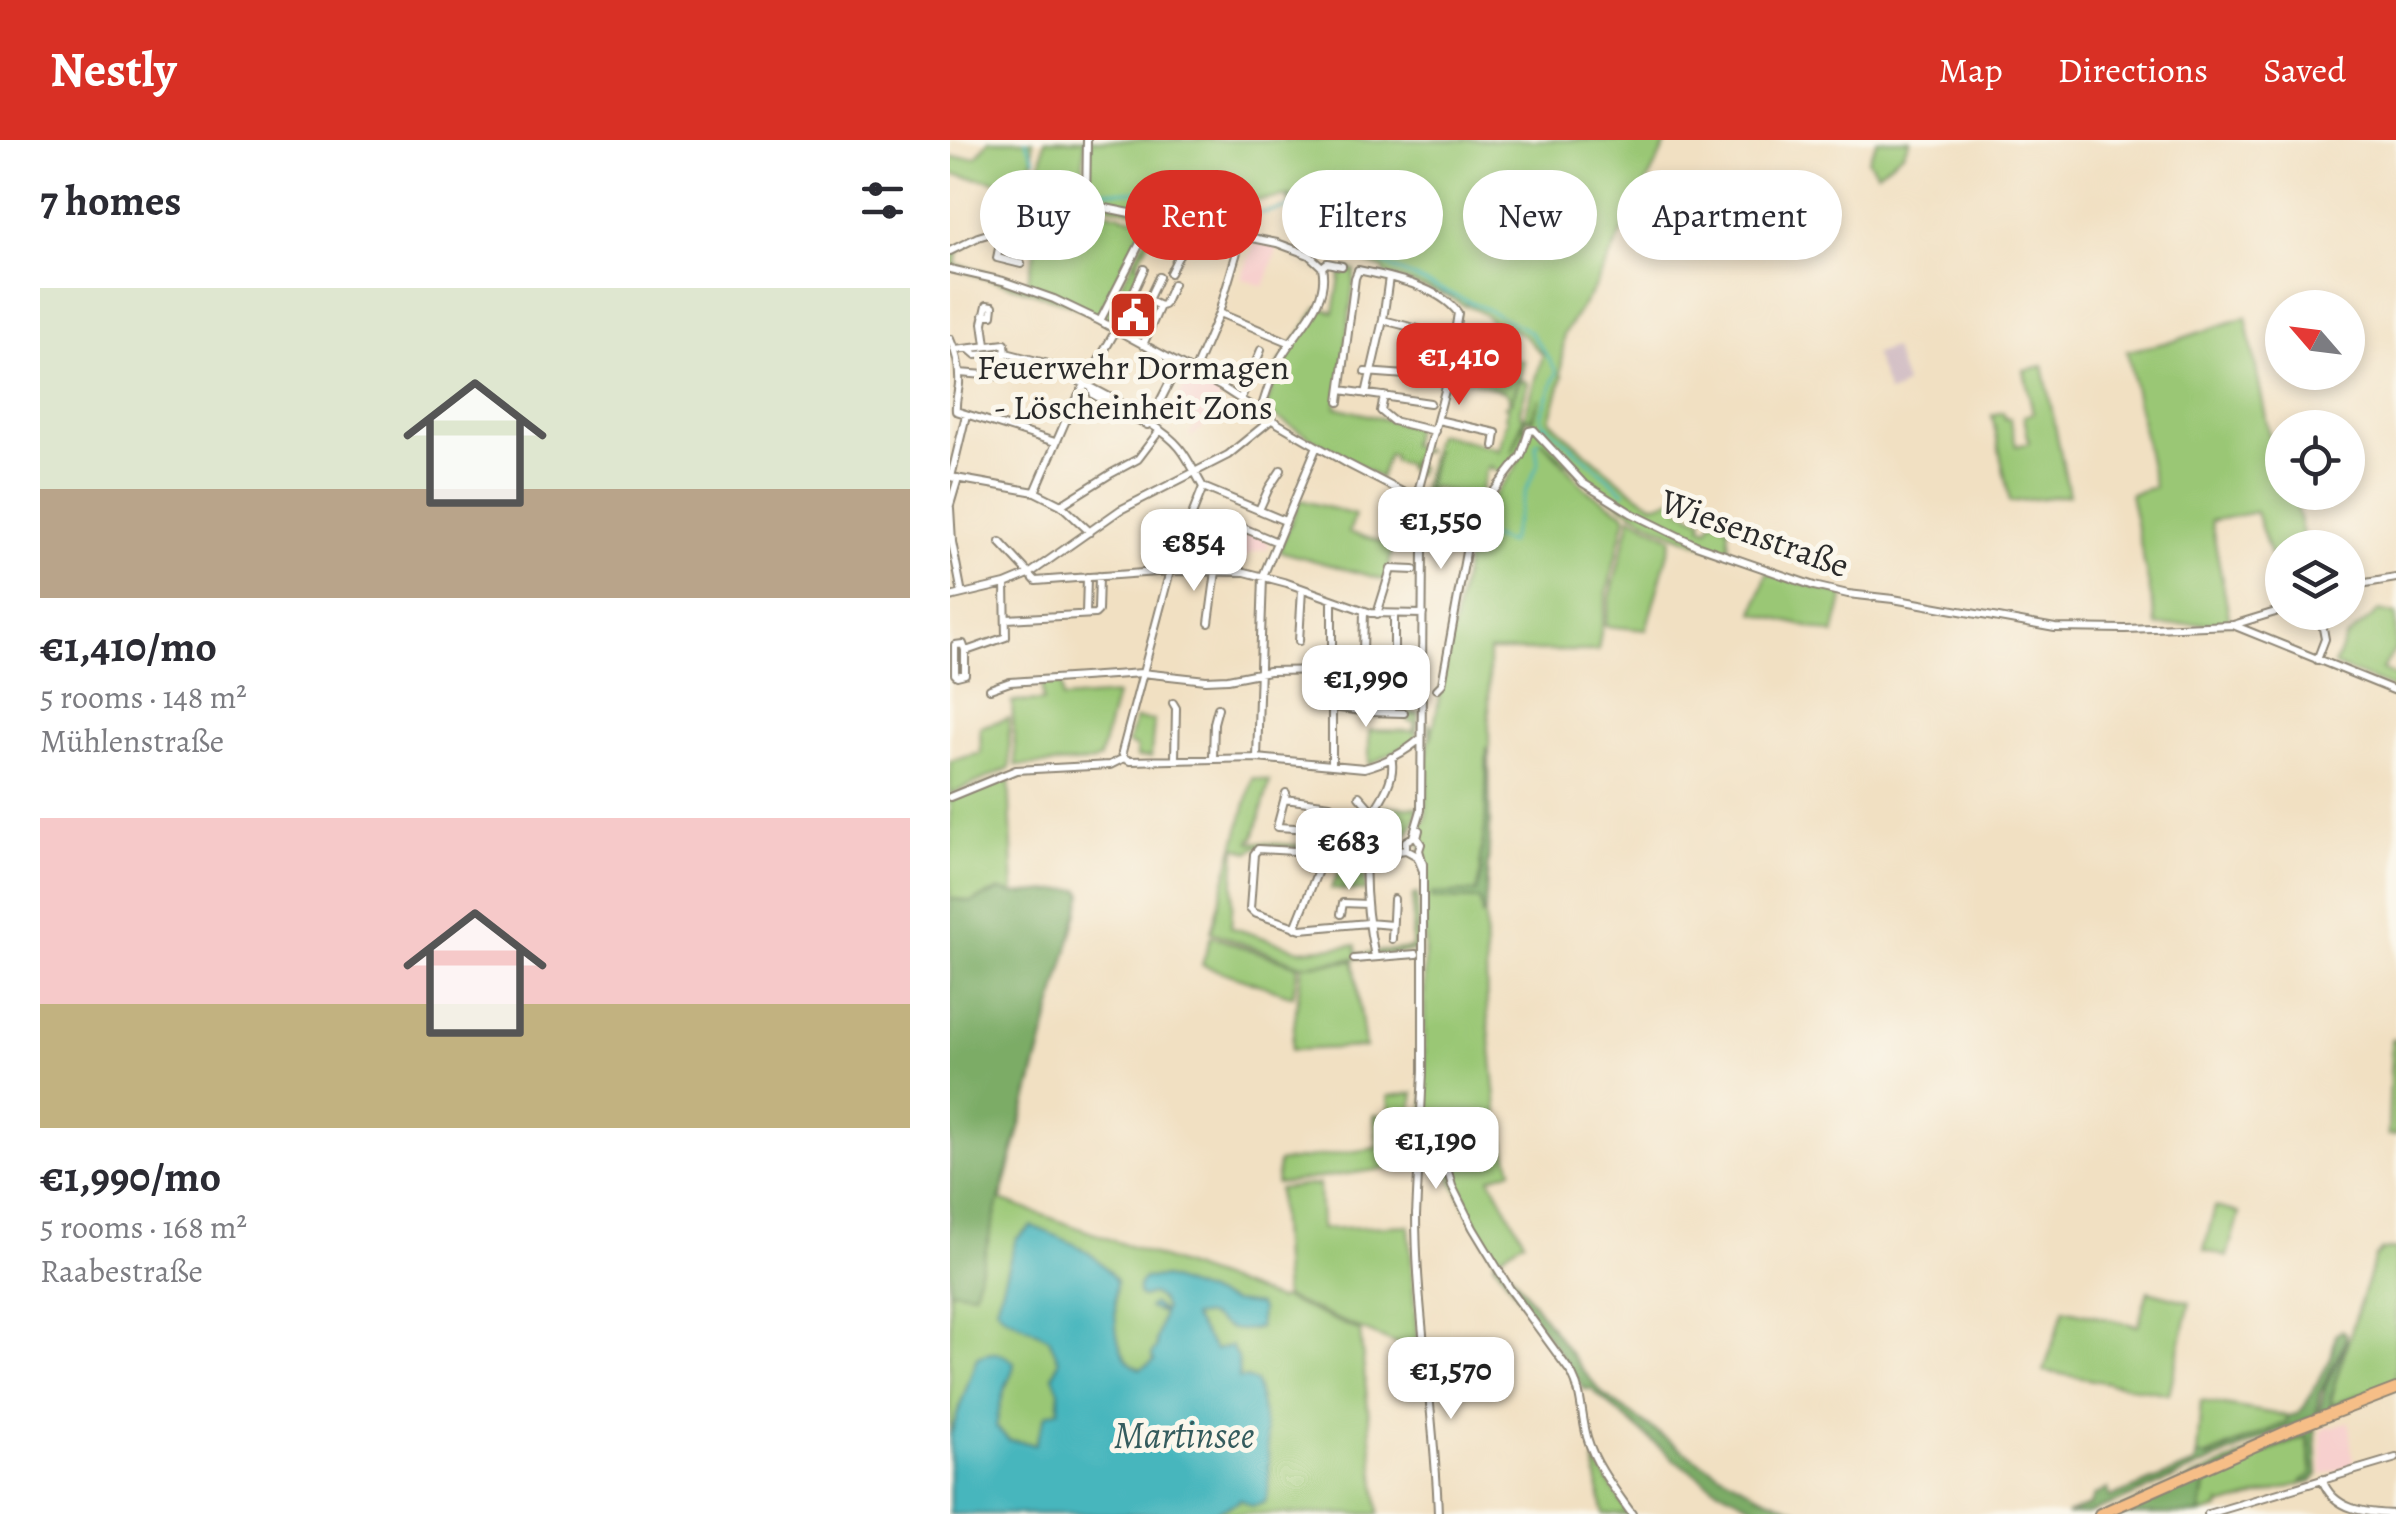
<!DOCTYPE html>
<meta charset="utf-8">
<style>
:root{--surface:#fff;--page:#f7f7f7;--text:#2b2b33;--muted:#7c7c81;--accent:#d93025}
body{margin:0;font-family:Alegreya,serif;background:var(--page);color:var(--text);height:100vh;display:flex;flex-direction:column;font-size:38px;white-space:nowrap}
*{box-sizing:border-box;margin:0}
p{font-size:32px;color:var(--muted)}
.icon{flex:none;width:55px;height:55px;fill:none;stroke:currentColor;stroke-width:2;stroke-linecap:round;stroke-linejoin:round}
.map{position:relative;flex:1;overflow:hidden}
.side{display:flex;flex-direction:column;background:var(--surface);width:950px}
.side>*{flex:none}
.banner{position:absolute;left:30px;top:30px;width:950px;height:90px;display:flex;gap:20px}
.needle{width:65px;rotate:298deg}
.buttons{position:absolute;left:1315px;top:150px;display:grid;gap:20px}
.buttons a{display:grid;place-items:center;width:100px;height:100px;border-radius:50%;background:var(--surface);box-shadow:0 5px 15px #0003;font-size:50px}
.price{position:absolute;translate:-50% -85px;padding:0 22px;border-radius:20px;background:#fff;color:#222;font-size:32px;line-height:65px;filter:drop-shadow(0 2px 5px #0008)}
.price::after{content:'';position:absolute;left:50%;top:60px;width:30px;height:22px;margin-left:-15px;background:inherit;clip-path:polygon(0 0,100% 0,50% 100%)}
.price.selected{background:var(--accent);color:#fff}
ul{padding:0;list-style:none}
li{display:grid;align-content:center;gap:20px;height:530px;padding:0 40px}
li span{display:grid;place-items:center;height:310px;border-radius:0px;color:#555}
li>.icon{margin-inline-start:auto}
span .icon{width:180px;height:180px;fill:#fffc;stroke-width:1}
li b{font-size:42px}
h2{display:flex;justify-content:space-between;align-items:center;height:120px;padding:0 40px;font-size:42px}
.chip{padding:0 35px;border-radius:45px;background:var(--surface);box-shadow:0 5px 15px #0003;font-size:35px;line-height:90px}
.chip.selected{background:var(--accent);color:#fff}
header{display:flex;align-items:center;gap:60px;box-sizing:border-box;height:140px;padding:0 50px;background:var(--accent);color:#fff}
header strong{font-size:48px}
nav{display:flex;gap:55px;margin-inline-start:auto;font-size:35px}
main{display:flex;flex:1;min-height:0}
.map>svg:first-child{display:block}
.built{fill:#f7d0ce}
.industrial{fill:#d2bec4}
.green{fill:#9ac775;stroke:#627950;stroke-width:2.5}
.forest{fill:#7bac66;stroke:#536c48;stroke-width:2.5}
.water{fill:#47b6bd;stroke:#397074;stroke-width:2.5}
.lines{fill:none;stroke-linecap:round;stroke-linejoin:round}
.stream{stroke:#47b6bd;stroke-width:2.5}
.minor-casing{stroke:#8e8676;stroke-width:10}
.major-casing{stroke:#8e8676;stroke-width:14}
.minor{stroke:#fff;stroke-width:6}
.major{stroke:#f6be87;stroke-width:10}
.labels{text-anchor:middle;stroke-width:10;stroke-linejoin:round;paint-order:stroke}
.poi-label{font-size:35px;fill:#2b2b2b;stroke:#fbf7ec}
.street-label{font-size:35px;fill:#2b2b2b;stroke:#fbf7ec}
.water-label{font-size:38px;font-style:italic;fill:#355c5e;stroke:#fbf7ec}
</style>
<header>
<strong>Nestly</strong>
<nav><a>Map</a><a>Directions</a><a>Saved</a></nav>
</header>
<main>
<section class="side">
<h2>7 homes<svg class="icon" aria-label="filters" viewBox="0 0 24 24"><path d="M4 7h16M4 17h16"/><circle cx="9" cy="7" r="2"/><circle cx="15" cy="17" r="2"/></svg></h2>
<ul>
<li><span style="background:linear-gradient(#dfe7d0 65%,#b9a48a 0)"><svg class="icon" aria-label="home" viewBox="0 0 24 24"><path d="M3 11l9-7 9 7M6 9v11h12V9"/></svg></span><div><b>€1,410/mo</b><p>5 rooms · 148 m²</p><p>Mühlenstraße</p></div></li>
<li><span style="background:linear-gradient(#f6c9c9 60%,#c2b280 0)"><svg class="icon" aria-label="home" viewBox="0 0 24 24"><path d="M3 11l9-7 9 7M6 9v11h12V9"/></svg></span><div><b>€1,990/mo</b><p>5 rooms · 168 m²</p><p>Raabestraße</p></div></li>
</ul>
</section>
<div class="map">
<svg width="1446" height="1374" viewBox="0 0 1446 1374">
<rect width="100%" height="100%" fill="#fbf7ec"/>
<filter id="ink" filterUnits="userSpaceOnUse"><feTurbulence type="fractalNoise" baseFrequency=".01" numOctaves="2"/><feDisplacementMap in="SourceGraphic" scale="20" xChannelSelector="R" yChannelSelector="G"/><feConvolveMatrix kernelMatrix="1 2 1 2 8 2 1 2 1" color-interpolation-filters="sRGB"/></filter>
<filter id="wash" filterUnits="userSpaceOnUse"><feTurbulence type="fractalNoise" baseFrequency=".0048" numOctaves="4" result="noise"/><feDisplacementMap in="SourceGraphic" scale="40" xChannelSelector="R" yChannelSelector="G"/><feGaussianBlur stdDeviation="2.25" result="paint"/><feColorMatrix in="noise" values="0 0 0 0 0 0 0 0 0 0 0 0 0 0 0 0 0 1.4 0 .05"/><feComposite in="paint" operator="in"/></filter>
<g filter="url(#wash)">
<rect width="100%" height="100%" fill="#f1e0c2"/>
<path class="built" d="M 305,102 L 328,107 L 314,147 L 291,138 Z
M 238,233 L 273,254 L 254,286 L 241,297 L 239,295 L 250,280 L 224,266 L 233,249 L 231,247 L 234,242 L 231,241 Z
M 293,389 L 316,399 L 319,404 L 317,410 L 314,409 L 298,414 L 291,428 L 286,428 L 287,418 L 292,406 L 279,400 L 283,391 L 291,394 Z
M 1399,1281 L 1403,1326 L 1372,1335 L 1371,1292 L 1375,1288 L 1385,1287 Z"/>
<path class="industrial" d="M 943,208 L 955,244 L 947,251 L 938,253 L 924,214 Z"/>
<path class="green" d="M 40,0 L 83,0 L 83,19 L 75,46 L 0,34 L 0,18 L 26,17 Z
M 95,0 L 135,0 L 131,60 L 95,50 L 96,43 L 88,40 Z
M 140,0 L 718,0 L 646,145 L 614,194 L 611,235 L 613,236 L 600,280 C 613,293 692,363 705,364 C 714,364 726,355 735,353 L 729,369 L 753,380 L 751,386 L 758,389 L 763,380 L 778,386 L 780,412 C 767,411 755,406 742,401 C 684,380 636,341 591,300 L 637,350 L 673,372 L 676,377 L 657,453 L 648,511 L 539,511 L 539,610 L 534,725 L 537,867 L 548,979 L 562,1030 L 540,1038 L 574,1100 L 545,1119 L 503,1043 L 490,994 L 474,972 L 475,716 L 474,711 L 472,712 L 469,695 L 473,682 L 476,681 L 477,617 L 480,595 L 477,582 L 482,587 L 481,599 L 521,396 L 544,355 L 565,329 L 590,258 L 581,278 L 577,279 L 575,276 L 593,215 C 578,202 577,192 554,187 L 553,191 L 544,186 L 537,176 L 516,164 L 515,166 L 498,156 L 435,134 L 434,129 L 417,123 L 417,117 L 396,108 L 383,107 L 384,110 L 396,110 L 390,119 L 372,116 L 368,118 L 367,114 L 360,113 L 353,100 L 361,103 L 363,98 L 373,100 L 363,95 L 363,91 L 360,90 L 359,94 L 349,92 L 352,88 L 347,74 L 369,95 L 403,53 L 388,55 L 371,51 L 369,53 L 284,63 L 286,82 L 276,90 L 139,62 Z
M 927,0 L 960,0 L 953,13 L 927,33 L 918,20 Z
M 134,66 L 196,81 L 148,176 L 111,161 L 0,127 L 0,113 L 17,106 L 9,111 L 5,124 L 76,144 L 90,94 L 100,97 L 102,91 L 125,96 Z
M 207,81 L 217,84 L 215,92 L 209,90 L 204,91 L 187,124 L 190,126 L 180,148 L 177,148 L 160,181 L 168,185 L 173,178 L 167,188 L 156,182 L 155,176 L 203,83 Z
M 399,129 L 405,131 L 393,229 L 386,267 L 465,287 L 460,305 L 476,310 L 475,312 L 470,311 L 468,315 L 464,315 L 461,320 L 462,326 L 469,327 L 467,335 L 458,330 L 458,325 L 443,321 L 444,316 L 438,314 L 430,338 L 315,271 L 329,225 L 368,167 L 384,172 L 391,132 L 397,133 Z
M 1296,177 L 1326,329 L 1332,329 L 1332,352 L 1343,353 L 1356,407 L 1332,408 L 1332,443 L 1328,429 L 1325,430 L 1306,372 L 1261,381 L 1280,482 L 1207,486 L 1180,354 L 1204,347 L 1177,211 L 1224,201 Z
M 540,188 L 549,194 L 544,207 L 546,213 L 565,220 L 574,221 L 561,263 L 570,239 L 578,243 L 570,271 L 573,278 L 562,313 L 575,280 C 581,302 568,317 554,333 L 541,329 L 541,326 L 537,328 L 528,359 L 532,361 L 530,365 L 533,367 L 526,365 L 527,359 L 481,347 L 476,365 L 474,363 L 485,310 L 472,361 L 472,348 L 486,293 L 545,308 L 547,311 L 549,310 L 557,278 L 555,277 L 558,267 L 555,266 L 559,262 L 559,256 L 555,252 L 511,237 L 513,225 L 521,226 L 522,214 L 528,215 L 532,199 L 535,199 Z
M 1093,226 L 1119,355 L 1060,362 L 1042,275 L 1053,272 L 1055,279 L 1060,278 L 1066,306 L 1079,303 L 1074,276 L 1083,273 L 1074,230 Z
M 347,359 L 405,375 L 399,393 L 444,405 L 435,440 L 329,411 L 348,365 L 345,364 Z
M 681,376 L 722,398 L 696,490 L 655,486 L 660,458 Z
M 817,433 L 894,455 L 884,494 L 804,473 Z
M 1429,471 L 1446,475 L 1446,508 L 1432,530 L 1446,537 L 1446,550 L 1384,525 L 1396,498 Z
M 111,542 L 112,559 L 166,555 L 150,618 L 144,622 L 66,626 L 62,562 L 93,561 L 92,543 Z
M 469,573 L 465,601 L 419,625 L 419,590 L 464,591 L 464,582 L 458,581 L 458,574 Z
M 59,578 L 60,628 L 0,654 L 0,621 L 31,613 L 30,587 Z
M 185,579 L 204,581 L 201,617 L 187,617 L 186,607 L 178,604 Z
M 59,636 L 64,754 L 51,750 L 21,762 L 0,758 L 0,659 Z
M 303,638 L 320,641 L 304,698 L 302,698 L 300,702 L 372,707 L 373,704 L 380,704 L 378,709 L 306,707 L 299,712 L 286,707 L 281,787 L 350,810 L 406,805 L 407,814 L 462,808 L 463,755 L 467,754 L 468,813 L 463,811 L 353,825 L 404,821 L 415,907 L 341,910 L 352,825 L 261,792 Z
M 427,667 L 468,667 C 465,684 464,685 454,697 C 452,699 451,702 449,704 C 438,717 415,713 400,712 Z
M 394,719 L 414,720 L 415,751 L 381,749 Z
M 261,796 L 348,826 L 343,856 L 252,825 Z
M 101,872 L 51,1060 L 328,1160 L 332,1158 L 410,1191 L 429,1374 L 0,1374 L 0,882 L 90,879 Z
M 1446,899 L 1446,995 L 1438,995 L 1441,900 Z
M 464,953 L 455,1026 L 326,1044 L 328,1022 L 428,1008 L 424,975 L 440,976 L 438,956 Z
M 369,1044 L 371,1089 L 459,1085 L 468,1213 L 334,1157 L 328,1049 Z
M 1265,1067 L 1289,1073 L 1277,1117 L 1254,1110 Z
M 1446,1109 L 1446,1242 L 1381,1265 L 1384,1245 L 1425,1117 L 1432,1110 Z
M 1198,1151 L 1240,1162 L 1219,1254 L 1094,1231 L 1114,1169 L 1188,1186 Z
M 1251,1261 L 1338,1276 L 1336,1283 L 1252,1318 L 1247,1315 Z
M 1357,1296 L 1362,1334 L 1352,1344 L 1271,1366 L 1270,1364 L 1269,1369 L 1250,1374 L 1256,1339 L 1289,1323 Z
M 644,1319 L 679,1374 L 653,1374 Z"/>
<path class="forest" d="M 404,53 L 389,86 L 369,96 L 345,70 L 341,71 L 338,58 L 363,56 L 363,62 L 379,69 L 388,55 Z
M 537,609 L 539,610 L 540,689 L 535,772 L 532,775 L 530,760 L 482,759 L 482,754 L 526,752 L 531,732 L 530,719 L 535,687 Z
M 130,749 L 133,754 L 24,1153 L 0,1150 L 0,758 L 21,762 L 51,750 L 64,754 Z
M 551,1119 L 631,1228 L 654,1255 L 750,1322 L 809,1354 L 856,1374 L 820,1374 L 763,1346 L 726,1321 L 641,1249 L 633,1249 L 625,1235 L 544,1122 Z
M 1391,1190 L 1396,1194 L 1395,1201 L 1370,1253 L 1366,1276 L 1169,1362 L 1137,1374 L 1116,1374 L 1139,1366 L 1144,1356 L 1158,1349 L 1160,1358 L 1245,1324 L 1247,1315 L 1257,1318 L 1336,1283 L 1338,1276 L 1347,1274 L 1354,1267 L 1381,1218 L 1386,1194 Z
M 1398,1199 L 1381,1255 L 1381,1265 L 1446,1242 L 1446,1245 L 1369,1275 L 1375,1247 Z
M 1365,1284 L 1368,1335 L 1362,1341 L 1352,1344 L 1352,1341 L 1362,1334 L 1359,1300 L 1357,1296 L 1289,1323 L 1256,1339 L 1250,1374 L 1160,1374 Z"/>
<path class="water" d="M 82,1086 C 117,1100 144,1109 166,1141 C 165,1167 160,1219 191,1229 L 204,1221 L 202,1215 L 207,1206 L 206,1201 L 213,1173 L 199,1168 L 199,1166 L 203,1164 L 212,1171 L 215,1169 C 213,1161 210,1158 201,1154 L 192,1157 L 188,1154 L 188,1146 L 194,1138 L 212,1137 L 282,1162 L 309,1165 L 311,1170 L 309,1188 C 300,1190 290,1191 282,1189 C 264,1184 265,1171 242,1177 L 265,1210 L 281,1206 L 288,1220 L 289,1239 L 295,1238 L 306,1242 C 312,1268 326,1339 315,1362 L 302,1366 L 290,1359 L 288,1362 L 260,1374 L 0,1374 L 0,1296 L 27,1217 C 43,1211 50,1211 64,1222 C 64,1234 56,1242 53,1254 C 50,1265 48,1276 46,1287 L 59,1300 L 85,1304 L 96,1275 L 109,1270 L 109,1251 L 103,1236 L 109,1221 L 99,1198 L 54,1175 L 46,1167 L 66,1099 Z"/>
<g class="lines">
<path class="stream" d="M 76,0 L 85,20
M 89,27 L 94,39 L 130,47
M 141,50 L 183,52 L 209,45 L 214,52
M 223,63 L 226,69 L 277,79 L 289,77
M 341,67 L 349,78 L 372,91
M 339,68 L 358,58
M 290,77 L 337,68
M 377,94 L 397,109 L 422,117 L 444,129 L 538,170 L 579,191 L 599,218 L 607,232 L 591,276 L 593,282 L 593,294
M 595,284 L 674,352
M 535,395 L 559,403 L 575,352 L 588,324 L 586,305 L 589,301"/>
</g>
</g>
<g filter="url(#ink)">
<g class="lines">
<g class="minor-casing">
<path id="minor" d="M 136,64 L 137,0
M 53,89 L 47,118 L 71,124
M 0,111 L 28,97 L 136,64 L 327,103 L 359,115 L 372,127
M 372,127 L 377,123 L 392,126
M 0,129 L 53,141 L 104,159 L 150,181 L 270,246 L 327,283 L 398,324 L 460,356 L 468,364 L 517,390 L 522,389 L 530,380 L 544,351 L 571,316 L 579,291 L 584,290 L 633,343 L 681,373 L 746,405 L 864,446 L 898,454 L 943,459 L 1105,488 L 1175,489 L 1283,485 L 1446,551
M 408,130 C 438,136 490,147 508,173 L 497,243 L 469,348 L 468,364 L 472,382 L 473,406 L 471,670 L 463,697 L 456,701 L 456,710 L 467,716 L 473,731
M 220,133 L 232,109 L 239,85
M 198,160 L 209,137
M 210,166 L 214,165 L 223,144
M 269,173 L 341,203
M 34,175 L 42,175 L 43,166 L 37,165
M 433,180 L 504,198
M 150,181 L 203,78
M 0,199 C 6,212 10,229 9,244 C 8,254 5,261 6,271 L 105,302
M 36,205 L 33,183 L 37,165
M 193,205 L 210,166 L 183,153 L 194,129
M 19,209 L 26,215 L 54,213
M 5,210 L 55,204 L 56,213 L 95,223 L 201,279 L 202,285 C 233,304 236,317 253,347
M 244,232 L 269,173 L 292,95
M 415,232 L 497,238
M 9,233 L 49,236 L 55,213
M 456,236 L 460,187
M 141,247 L 144,255 L 197,285 L 200,283
M 391,250 L 480,263
M 416,254 L 433,180 L 439,137
M 434,256 L 431,271 L 443,281 L 485,291
M 291,258 L 311,210
M 389,262 L 405,138 L 408,131
M 310,272 C 316,255 321,235 330,219 C 346,190 380,163 372,127
M 201,279 L 229,224
M 488,280 L 546,293 L 544,306
M 0,337 L 85,352 L 111,365 L 140,392
M 1,337 L 16,275
M 253,347 L 335,381
M 85,352 L 119,273 L 166,190
M 0,365 L 8,338
M 111,365 L 162,333 L 188,319 L 210,290
M 0,368 L 2,402 L 12,454
M 309,370 L 319,348 L 331,330
M 286,385 L 327,402
M 50,402 L 86,441 L 220,431 L 295,432 L 337,443 L 421,473 L 473,474
M 1398,446 L 1446,438
M 0,457 L 55,444 L 79,434 L 170,370 L 278,315 L 321,280
M 136,474 L 137,437
M 427,474 L 441,429 L 464,430
M 444,474 L 444,512 L 446,515
M 57,479 L 145,474 L 148,471 L 149,436
M 259,483 L 266,431
M 1283,485 L 1332,470
M 349,501 L 352,449
M 15,510 L 15,534 L 7,536 L 5,534 L 5,505 L 13,504 L 15,510 L 19,510 L 56,497 L 55,444
M 413,513 L 414,471
M 1367,520 L 1375,499 L 1370,472
M 40,549 L 60,542 L 192,533 L 256,540 L 278,539 L 319,531 L 382,530
M 487,549 L 492,544 L 520,390
M 223,563 L 226,568 L 225,619
M 382,567 L 419,572 L 454,573
M 174,618 L 172,612 L 220,431 L 253,347
M 307,618 L 313,436 L 367,306
M 263,619 L 264,583 L 268,568
M 382,625 L 382,460
M 409,656 L 423,672
M 0,657 L 66,630 L 160,625 L 174,618 L 180,621 L 307,618 L 414,628 C 434,623 456,612 471,598
M 335,659 L 380,665 L 381,670 L 380,690 L 327,687 L 336,653
M 410,689 L 413,688 C 425,668 448,641 441,617
M 380,690 L 383,713
M 416,715 C 414,749 418,783 425,817
M 391,774 L 393,763 L 417,764
M 442,785 L 418,783 L 351,789 L 304,773 L 300,769 L 304,714 L 308,709 L 416,715 L 456,710
M 345,788 L 375,713
M 442,799 L 444,759
M 404,819 L 466,814
M 472,987 L 483,991 L 489,999 L 502,1046 L 523,1088 L 560,1149 L 622,1234 C 632,1253 631,1275 637,1297 C 645,1325 665,1350 682,1374
M 466,1073 C 466,1173 485,1273 488,1374
M 466,1076 L 473,931 L 473,724 L 469,710 L 471,704 L 467,698 L 469,690
M 1372,1339 C 1383,1371 1417,1373 1446,1374
M 1258,1374 L 1446,1318"/>
</g>
<g class="major-casing">
<path id="major" d="M 1150,1374 L 1347,1287 L 1446,1249"/>
</g>
<use href="#minor" class="minor"/>
<use href="#major" class="major"/>
</g>
</g>
<defs>
<g id="civic-square" transform="scale(2.5)"><rect x="-9" y="-9" width="18" height="18" rx="4" fill="#c8321e" stroke="#fbf7ec"/><path d="M-.6-6.5H3V-4.5H.6V-3L4-1V1h2V6H-6V1h2V-1L-.6-3ZM-1.2 2.5V6h2.4V2.5Z" fill="#fff"/></g>
</defs>
<g fill-rule="evenodd">
<use href="#civic-square" x="183" y="175"/>
</g>
<g class="labels">
<g class="poi-label">
<text x="183" y="239">Feuerwehr Dormagen<tspan x="183" dy="40">- Löscheinheit Zons</tspan></text>
</g>
<g class="street-label">
<text transform="translate(805 393) rotate(20)" y="12">Wiesenstraße</text>
</g>
<g class="water-label">
<text x="234" y="1308">Martinsee</text>
</g>
</g>
</svg>
<div class="buttons">
<a><svg class="needle" viewBox="-14 -14 28 28"><path d="M0-13l5 13h-10z" fill="#e53935"/><path d="M0 13l5-13h-10z" fill="#7c7c81"/></svg></a>
<a><svg class="icon" aria-label="locate" viewBox="0 0 24 24"><circle cx="12" cy="12" r="6"/><path d="M12 2v4M12 18v4M2 12h4M18 12h4"/></svg></a>
<a><svg class="icon" aria-label="layers" viewBox="0 0 24 24"><path d="M12 4l9 5-9 5-9-5zM3 14l9 5 9-5"/></svg></a>
</div>
<b class="price selected" style="left:509px;top:268px">€1,410</b>
<b class="price" style="left:491px;top:432px">€1,550</b>
<b class="price" style="left:244px;top:454px">€854</b>
<b class="price" style="left:416px;top:590px">€1,990</b>
<b class="price" style="left:399px;top:753px">€683</b>
<b class="price" style="left:486px;top:1052px">€1,190</b>
<b class="price" style="left:501px;top:1282px">€1,570</b>
<div class="banner">
<a class="chip">Buy</a>
<a class="chip selected">Rent</a>
<a class="chip">Filters</a>
<a class="chip">New</a>
<a class="chip">Apartment</a>
</div>
</div>
</main>
